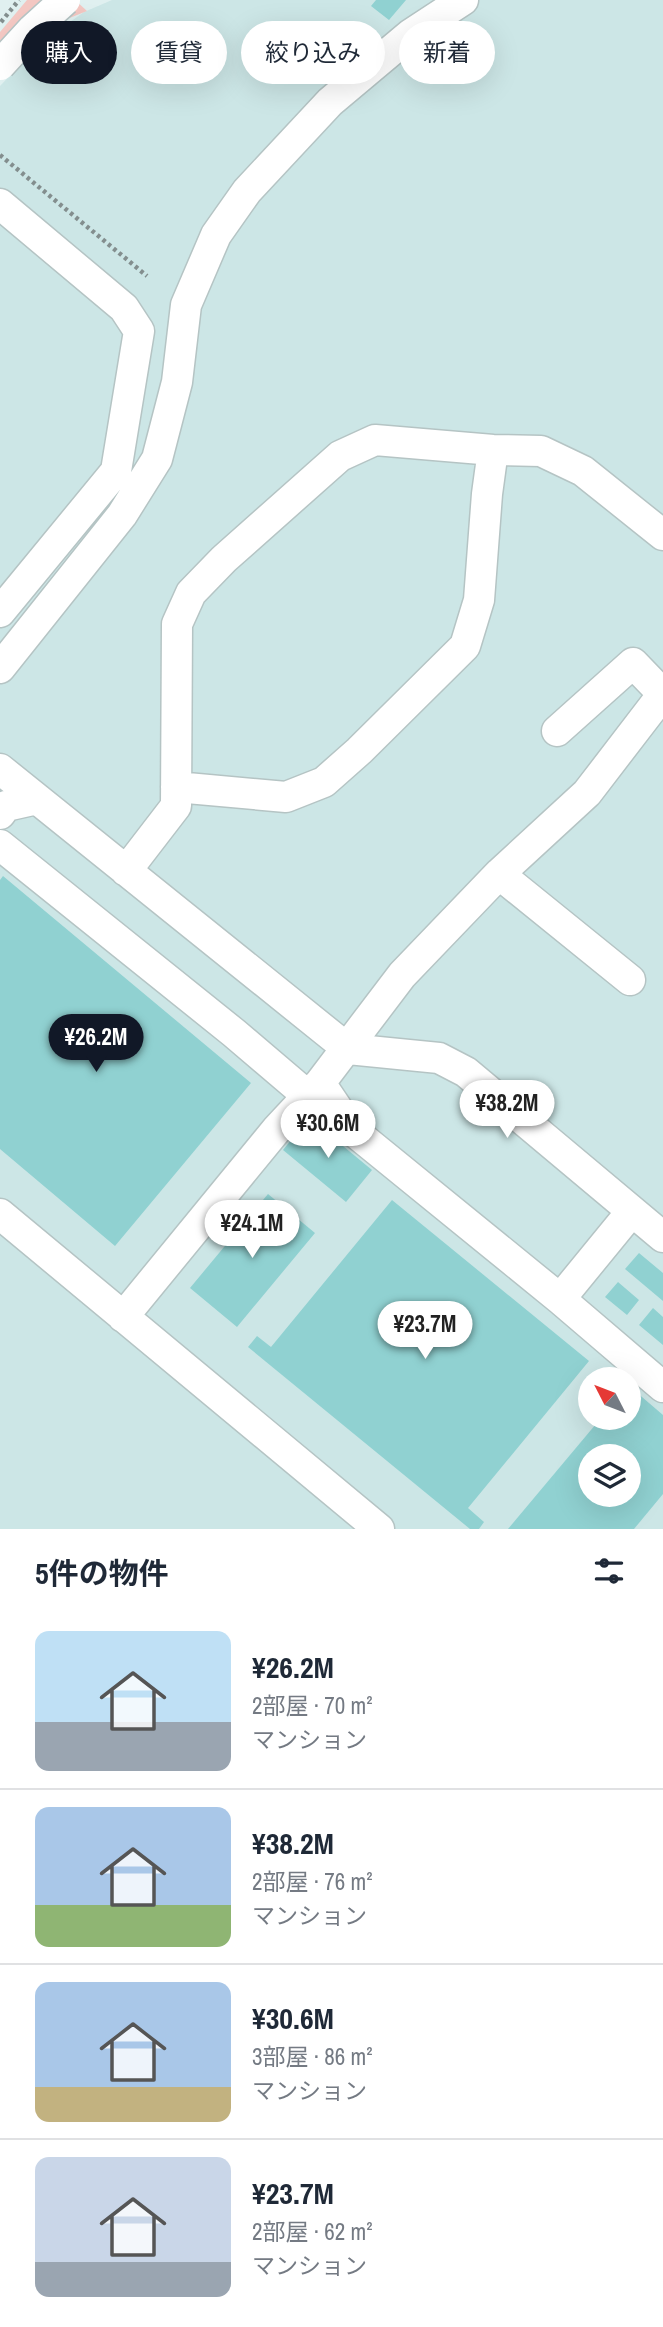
<!DOCTYPE html>
<html lang="ja">
<meta charset="utf-8">
<style>
:root{--surface:#fff;--page:#f2f2f3;--text:#1f2937;--muted:#747a83;--line:#e0e1e3;--accent:#111827}
body{margin:0;font-family:"Archivo Narrow","Noto Sans JP",sans-serif;background:var(--page);color:var(--text);height:100vh;display:flex;flex-direction:column;font-size:26px;white-space:nowrap}
*{box-sizing:border-box;margin:0}
p{font-size:23px;color:var(--muted)}
.icon{flex:none;width:38px;height:38px;fill:none;stroke:currentColor;stroke-width:2;stroke-linecap:round;stroke-linejoin:round}
.map{position:relative;height:1529px;overflow:hidden}
.details{display:flex;flex-direction:column;background:var(--surface);flex:1}
.details>*{flex:none}
.banner{position:absolute;left:21px;top:21px;width:621px;height:63px;display:flex;gap:14px}
.needle{width:46px;rotate:312deg}
.tools{position:absolute;left:578px;top:1367px;display:grid;gap:14px}
.tools a{display:grid;place-items:center;width:63px;height:63px;border-radius:50%;background:var(--surface);box-shadow:0 7px 28px #0002;font-size:35px}
.price{position:absolute;translate:-50% -60px;padding:0 16px;border-radius:24px;background:#fff;color:#222;font-size:23px;line-height:46px;filter:drop-shadow(0 2px 4px #0008)}
.price::after{content:'';position:absolute;left:50%;top:42px;width:21px;height:16px;margin-left:-10px;background:inherit;clip-path:polygon(0 0,100% 0,50% 100%)}
.price.active{background:var(--accent);color:#fff}
ul{padding:0;list-style:none}
li{display:flex;align-items:center;gap:21px;height:175px;padding:0 35px}
li+li{border-top:2px solid var(--line)}
li span{display:grid;place-items:center;flex:none;width:196px;height:140px;border-radius:14px;color:#555}
li>.icon{margin-inline-start:auto}
span .icon{width:84px;height:84px;fill:#fffc;stroke-width:1}
li b{font-size:30px}
h2{display:flex;justify-content:space-between;align-items:center;height:84px;padding:0 35px;font-size:30px}
.pill{padding:0 24px;border-radius:32px;background:var(--surface);box-shadow:0 7px 28px #0002;font-size:24px;line-height:63px}
.pill.active{background:var(--accent);color:#fff}
.map>svg:first-child{display:block}
.built{fill:#cce6e6;fill-rule:evenodd}
.green{fill:#f3c7c2}
.building{fill:#90d1d1;fill-rule:evenodd}
.lines{fill:none;stroke-linecap:round;stroke-linejoin:round}
.minor-casing{stroke:#b5c4c4;stroke-width:33}
.path{stroke:#838e8e;stroke-width:4.5;stroke-dasharray:3.5 3.5;stroke-linecap:butt}
.minor{stroke:#fff;stroke-width:30}
.minor-bridge-casing{stroke:#b5c4c4;stroke-width:33;stroke-linecap:butt}
.minor-bridge{stroke:#fff;stroke-width:30}
</style>
<div class="map">
<svg width="663" height="1529" viewBox="0 0 663 1529">
<rect width="100%" height="100%" fill="#e0f0f0"/>
<path class="built" d="M 112,0 L 663,0 L 663,1529 L 0,1529 L 0,86 L 43,41 L 84,12 ZM 590,1379 L 628,1379 L 628,1418 L 590,1418 ZM 590,1456 L 628,1456 L 628,1494 L 590,1494 Z"/>
<path class="green" d="M 27,0 L 75,0 L 87,11 L 62,21 L 16,56 L 0,43 L 0,32 Z"/>
<path class="building" d="M 376,0 L 406,0 L 389,20 L 371,6 Z
M 3,876 L 251,1083 L 115,1246 L 0,1149 L 0,880 Z
M 309,1118 L 372,1170 L 346,1202 L 283,1150 Z
M 268,1194 L 315,1233 L 237,1327 L 190,1288 Z
M 392,1200 L 589,1361 L 468,1508 L 484,1522 L 479,1529 L 470,1529 L 248,1347 L 257,1336 L 271,1347 Z
M 639,1253 L 663,1273 L 663,1301 L 625,1269 Z
M 618,1282 L 639,1300 L 627,1315 L 605,1297 Z
M 653,1308 L 663,1317 L 663,1345 L 639,1325 Z
M 628,1385 L 663,1415 L 663,1494 L 634,1529 L 508,1529 L 601,1418 L 628,1418 ZM 590,1456 L 628,1456 L 628,1494 L 590,1494 Z"/>
<g class="lines">
<g class="minor-casing">
<path id="minor" d="M 0,204 L 124,308 L 139,331 L 116,471 L 0,612
M 0,668 L 122,515 L 157,459 L 177,382 L 186,305 L 216,235 L 247,191 L 330,102 L 411,34 L 463,0
M 557,731 L 633,663 L 663,694
M 0,769 L 348,1049 L 439,1058 L 466,1072 L 663,1237
M 176,787 L 286,797 L 324,782 L 359,751 L 465,646 L 479,600 L 487,494 L 493,450
M 0,814 L 6,806 L 37,799
M 0,845 L 234,1033 L 308,1096
M 126,871 L 176,806 L 177,624 L 191,593 L 224,559 L 340,456 L 375,440 L 493,450 L 541,451 L 583,471 L 663,535
M 499,874 L 630,980
M 320,1083 L 351,1129 L 560,1299 L 663,1387
M 0,1214 L 379,1529
M 560,1299 L 632,1211
M 123,1317 L 277,1129 L 320,1083 L 402,975 L 499,874 L 587,793 L 663,694"/>
</g>
<path class="path" d="M 1,22 L 19,0
M 0,155 L 147,276"/>
<use href="#minor" class="minor"/>
<g class="minor-bridge-casing">
<path id="minor-bridge" d="M 0,65 L 33,29 L 65,0"/>
</g>
<use href="#minor-bridge" class="minor-bridge"/>
</g>
</svg>
<div class="tools">
<a><svg class="needle" viewBox="-14 -14 28 28"><path d="M0-13l5 13h-10z" fill="#e53935"/><path d="M0 13l5-13h-10z" fill="#747a83"/></svg></a>
<a><svg class="icon" aria-label="layers" viewBox="0 0 24 24"><path d="M12 4l9 5-9 5-9-5zM3 14l9 5 9-5"/></svg></a>
</div>
<b class="price active" style="left:96px;top:1074px">¥26.2M</b>
<b class="price" style="left:507px;top:1140px">¥38.2M</b>
<b class="price" style="left:328px;top:1160px">¥30.6M</b>
<b class="price" style="left:252px;top:1260px">¥24.1M</b>
<b class="price" style="left:425px;top:1361px">¥23.7M</b>
<div class="banner">
<a class="pill active">購入</a>
<a class="pill">賃貸</a>
<a class="pill">絞り込み</a>
<a class="pill">新着</a>
</div>
</div>
<section class="details">
<h2>5件の物件<svg class="icon" aria-label="filters" viewBox="0 0 24 24"><path d="M4 7h16M4 17h16"/><circle cx="9" cy="7" r="2"/><circle cx="15" cy="17" r="2"/></svg></h2>
<ul>
<li><span style="background:linear-gradient(#bfe0f5 65%,#9aa5b1 0)"><svg class="icon" aria-label="home" viewBox="0 0 24 24"><path d="M3 11l9-7 9 7M6 9v11h12V9"/></svg></span><div><b>¥26.2M</b><p>2部屋 · 70 m²</p><p>マンション</p></div></li>
<li><span style="background:linear-gradient(#a9c7e8 70%,#8fb573 0)"><svg class="icon" aria-label="home" viewBox="0 0 24 24"><path d="M3 11l9-7 9 7M6 9v11h12V9"/></svg></span><div><b>¥38.2M</b><p>2部屋 · 76 m²</p><p>マンション</p></div></li>
<li><span style="background:linear-gradient(#a9c7e8 75%,#c2b280 0)"><svg class="icon" aria-label="home" viewBox="0 0 24 24"><path d="M3 11l9-7 9 7M6 9v11h12V9"/></svg></span><div><b>¥30.6M</b><p>3部屋 · 86 m²</p><p>マンション</p></div></li>
<li><span style="background:linear-gradient(#c9d6e8 75%,#9aa5b1 0)"><svg class="icon" aria-label="home" viewBox="0 0 24 24"><path d="M3 11l9-7 9 7M6 9v11h12V9"/></svg></span><div><b>¥23.7M</b><p>2部屋 · 62 m²</p><p>マンション</p></div></li>
</ul>
</section>
